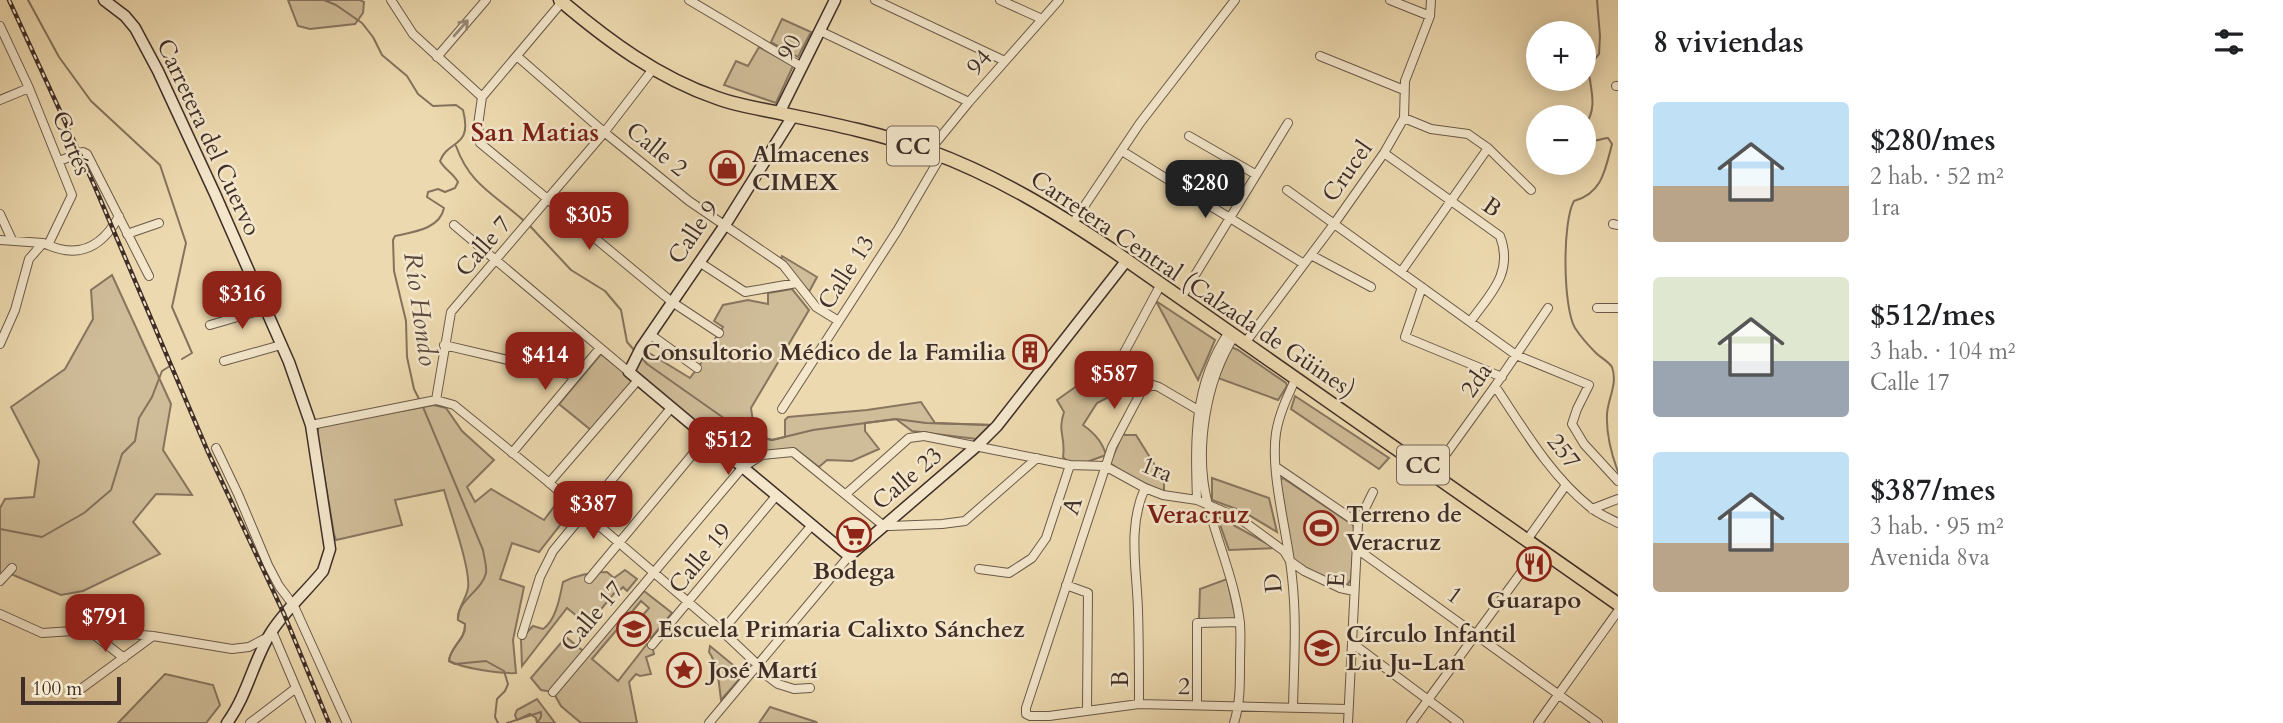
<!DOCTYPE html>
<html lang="es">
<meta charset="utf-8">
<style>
:root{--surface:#fff;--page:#f6f6f6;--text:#202124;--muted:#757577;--accent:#8f2418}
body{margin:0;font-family:Cardo,serif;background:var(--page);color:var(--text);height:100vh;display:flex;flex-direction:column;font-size:26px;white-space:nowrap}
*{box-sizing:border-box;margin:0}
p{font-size:23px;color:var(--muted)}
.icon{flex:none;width:38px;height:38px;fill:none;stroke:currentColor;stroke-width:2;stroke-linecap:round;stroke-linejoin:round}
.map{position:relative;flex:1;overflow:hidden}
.panel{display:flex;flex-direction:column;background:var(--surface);width:665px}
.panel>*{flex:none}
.controls{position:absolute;left:1526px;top:21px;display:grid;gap:14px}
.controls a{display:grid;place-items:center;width:70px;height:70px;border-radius:50%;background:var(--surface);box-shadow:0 4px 18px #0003;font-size:35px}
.scale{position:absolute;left:21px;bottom:18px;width:100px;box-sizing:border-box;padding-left:7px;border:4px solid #3f2e27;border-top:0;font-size:19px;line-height:24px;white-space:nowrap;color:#3f2e27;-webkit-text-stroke:5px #f3e6cb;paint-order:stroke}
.price{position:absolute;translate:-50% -60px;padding:0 16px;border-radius:14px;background:var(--accent);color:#fff;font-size:23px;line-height:46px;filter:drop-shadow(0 2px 4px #0008)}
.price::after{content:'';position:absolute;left:50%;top:42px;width:21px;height:16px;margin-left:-10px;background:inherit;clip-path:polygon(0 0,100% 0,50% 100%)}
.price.active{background:#222;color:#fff}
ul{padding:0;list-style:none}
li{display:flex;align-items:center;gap:21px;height:175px;padding:0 35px}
li span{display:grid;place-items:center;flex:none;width:196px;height:140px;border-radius:7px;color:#555}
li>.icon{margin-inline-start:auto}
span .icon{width:84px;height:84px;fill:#fffc;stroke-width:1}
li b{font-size:30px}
h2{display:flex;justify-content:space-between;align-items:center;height:84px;padding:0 35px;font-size:30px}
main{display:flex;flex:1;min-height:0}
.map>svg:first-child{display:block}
.green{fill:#cfbc98;stroke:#877560;stroke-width:2}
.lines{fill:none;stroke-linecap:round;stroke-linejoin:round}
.stream{stroke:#84725d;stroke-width:2}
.street-casing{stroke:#6a5949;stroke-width:10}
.secondary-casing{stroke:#3f2e27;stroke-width:13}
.primary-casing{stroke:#3f2e27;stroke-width:15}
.street{stroke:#f3e6cb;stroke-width:8}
.secondary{stroke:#f3e6cb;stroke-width:10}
.primary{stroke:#edd9af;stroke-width:12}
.rail-casing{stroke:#3f2e27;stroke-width:4.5}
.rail{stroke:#f3e6cb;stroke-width:2;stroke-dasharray:5;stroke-linecap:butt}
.oneway{stroke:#998a79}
.labels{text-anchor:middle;stroke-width:5;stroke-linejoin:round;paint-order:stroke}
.shield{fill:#f3e6cb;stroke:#756558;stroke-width:2}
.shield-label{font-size:23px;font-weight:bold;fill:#3f2e27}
.street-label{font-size:24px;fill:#3f2e27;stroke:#f3e6cb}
.poi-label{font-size:24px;font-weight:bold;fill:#3f2e27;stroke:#f3e6cb;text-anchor:start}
.neighbourhood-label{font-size:26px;font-weight:bold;fill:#7a1f14;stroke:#f3e6cb}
.water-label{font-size:26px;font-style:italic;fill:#5c4a3e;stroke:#f3e6cb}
</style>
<main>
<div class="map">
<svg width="1618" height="723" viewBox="0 0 1618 723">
<rect width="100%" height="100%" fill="#edd9af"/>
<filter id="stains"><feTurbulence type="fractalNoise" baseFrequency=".00286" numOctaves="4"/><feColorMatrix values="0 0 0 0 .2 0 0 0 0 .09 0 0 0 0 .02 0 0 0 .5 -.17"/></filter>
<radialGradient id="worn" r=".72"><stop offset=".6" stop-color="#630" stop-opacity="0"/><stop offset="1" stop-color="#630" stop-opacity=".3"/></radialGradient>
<path class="green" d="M 288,0 L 360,0 L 364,2 L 363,13 L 355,24 L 310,29 L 298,26 Z
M 782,19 L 811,32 L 798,57 L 771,42 Z
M 759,47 L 793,66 L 776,103 L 724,85 L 736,61 L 748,66 Z
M 782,256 L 817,277 L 809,292 L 781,259 Z
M 112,275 L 171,404 L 163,450 L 192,495 L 156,494 L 133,522 L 160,554 L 83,591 L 61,595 L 6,572 L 0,583 L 0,508 L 5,499 L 34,497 L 39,461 L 11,407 L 65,369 L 93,319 L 91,290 Z
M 792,289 L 809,310 L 751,408 L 755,436 L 772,440 L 785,437 L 785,420 L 788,417 L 867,410 L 921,402 L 935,423 L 990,425 L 976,439 L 912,431 L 896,419 L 865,423 L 865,431 L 879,449 L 852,461 L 827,460 L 819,467 L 795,449 L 746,461 L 745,455 L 752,441 L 730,434 L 710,437 L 632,372 L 644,350 L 690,378 L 715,344 L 715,339 L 723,327 L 714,321 L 723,305 L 748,300 L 768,304 L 768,293 Z
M 1156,301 L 1215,340 L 1198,380 Z
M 1231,347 L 1238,350 L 1286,383 L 1287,386 L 1278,400 L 1218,378 Z
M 601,354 L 633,380 L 591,430 L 559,404 Z
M 1114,363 L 1117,366 L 1116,387 L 1114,392 L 1111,396 L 1097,403 L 1083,425 C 1093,432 1103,443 1106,455 L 1084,463 L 1068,462 L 1063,457 C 1066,436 1057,433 1064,412 L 1057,400 L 1081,383 L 1088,382 L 1101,368 Z
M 1295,396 L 1389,458 L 1379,469 L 1291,409 Z
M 434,405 L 446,408 L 462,431 L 494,460 L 467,487 L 475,502 L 491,489 L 544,520 L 556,504 L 568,515 L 539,552 L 512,543 L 500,579 L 524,587 L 513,640 L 516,673 C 500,674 462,668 449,661 C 450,646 466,640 465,624 L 458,620 C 457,608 466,600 468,588 C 471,569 450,512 444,490 L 395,500 L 402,525 L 336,540 L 334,534 L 317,433 L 319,426 Z
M 1123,433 L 1125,435 L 1136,435 L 1164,480 L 1164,492 L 1128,476 L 1110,463 Z
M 1212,478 L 1269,498 L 1277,532 L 1242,511 L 1212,500 Z
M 1283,478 L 1353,525 L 1355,532 L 1351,579 L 1348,584 C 1328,586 1309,570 1293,559 L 1280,480 Z
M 1217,516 L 1275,548 L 1229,550 Z
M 625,570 L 637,579 L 627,591 L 623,587 L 618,592 L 616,591 L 588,625 L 567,608 L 522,666 L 521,639 L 533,626 L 543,629 C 556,621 560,596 563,582 C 577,575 591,572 607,572 L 614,578 Z
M 1227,579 L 1236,619 L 1199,620 L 1200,589 Z
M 644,591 L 672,613 L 651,638 L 635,624 L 649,608 L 641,601 L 592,659 L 618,681 L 647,644 L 652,645 L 654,654 L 646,657 L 651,674 L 640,676 L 636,674 L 629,682 L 637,723 L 581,723 L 561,706 L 553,692 L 541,690 L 531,678 L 566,637 L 588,655 Z
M 710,646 L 744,674 L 721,700 C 719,684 718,665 709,652 Z
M 165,674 L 213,685 L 220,705 L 206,723 L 118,723 Z
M 537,699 L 555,723 L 537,723 L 536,718 L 530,714 L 517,720 L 515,715 L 517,710 Z
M 770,707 L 816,722 L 817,723 L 759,723 Z"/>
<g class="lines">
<path class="stream" d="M 28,0 L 59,57 L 91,101 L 160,165 L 186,243 L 172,307 L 192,353 L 182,359
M 324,0 L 336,5 L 362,23 L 373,37 L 382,55 L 407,76 L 418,94 L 433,106 L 456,105 L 463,110 C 473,149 448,139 440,161 C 445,170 453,173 458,182 L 455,188 L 445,192 L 438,189 L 428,192 L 427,197 L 444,208 C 440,229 413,232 395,236 L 393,240 L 394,271 L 406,321 L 407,357 L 414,389 L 419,399
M 1584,126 C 1599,109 1590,87 1588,67 L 1599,54 L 1600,36 L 1597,0
M 1584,142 C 1590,143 1599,139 1608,138 L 1612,144 C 1605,171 1602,193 1574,201 C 1562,222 1563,308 1575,328 C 1581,337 1589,346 1596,353 C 1600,357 1609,362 1612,367 C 1618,384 1608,398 1607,414 C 1606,434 1611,453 1618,472
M 456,146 C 470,185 494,194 523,220
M 530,226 L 571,270 L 605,291 L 621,310 L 627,342 L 635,351
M 641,357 L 647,364 L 745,433 L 772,440 L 813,430 L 896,419 L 926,423 L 992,425
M 423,407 L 483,550 C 484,557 487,566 486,573 C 482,591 456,601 458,620 L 465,624 C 466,640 450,646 449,661 L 455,664 L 486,661 L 504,671 L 508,684 L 505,691 L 497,699 L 495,717 L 498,723
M 0,529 L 42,537 L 84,513 L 111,490 L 122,454 L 135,441 L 139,418 L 152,397 L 162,371 L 170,366
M 507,723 L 541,712 L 541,717 L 537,723"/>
<g class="street-casing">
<path id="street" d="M 391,0 L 413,34 L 482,97
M 689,0 L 802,67
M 875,0 L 1005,61
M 1000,0 L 1042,19
M 1390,0 L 1430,16
M 0,26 L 29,88 L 72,195 L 48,245 L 43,243 L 29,259 L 15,310 L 0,344
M 820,31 L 969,102
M 1320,56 L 1404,90
M 437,57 L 486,0
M 518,57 L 604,132 L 689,201 L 783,265 L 816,307 L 837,320
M 1616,86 L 1618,86
M 482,97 L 478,125 L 480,143 L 672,302 L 719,333
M 482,97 L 562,2
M 0,100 L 29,88
M 1404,118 L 1431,129 L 1468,134 L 1488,148 L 1531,190
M 1189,136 L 1255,174
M 929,151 L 969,102 L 1059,0
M 1122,151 L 1304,264
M 1384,153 L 1500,236 C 1514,273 1490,294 1470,322
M 59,161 L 83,152 L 87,154 L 149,276
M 1287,190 L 1516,355 L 1589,385 L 1577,409 L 1572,424 L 1584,444 L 1618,481
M 0,214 L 12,240
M 1073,223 L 1140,123 L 1235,0
M 1613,224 L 1618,225
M 454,225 L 629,372
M 127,234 L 159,223
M 0,240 L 43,243
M 48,245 C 80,259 103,246 119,216
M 1311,255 L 1371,287
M 699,262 L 745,292 L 797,283
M 1401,272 L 1488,148
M 1422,287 L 1405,337 L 1502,377
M 1181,298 L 1288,123
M 1597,308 L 1618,308
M 210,325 L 265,309
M 651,335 L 697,368
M 1245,343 L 1334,224 L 1384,153 L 1404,118 L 1405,81 L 1430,16 L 1431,0
M 444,345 L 576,376
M 224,361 L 281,345
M 1110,379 L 1161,284
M 1495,386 C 1523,428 1550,475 1590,507 C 1598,514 1609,518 1618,523
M 436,400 L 454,405 L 547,481 L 722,631 L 759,666 L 766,675 L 778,684 L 794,689 L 810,688
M 436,400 L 451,312 L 603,134 L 653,69
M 782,409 L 897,231 L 941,156
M 1205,414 L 1159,387 L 1153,385 L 1142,390 L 1112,447 L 1026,708 L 1026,714 L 1030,716 L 1049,716 L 1139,704 L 1348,709
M 311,425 L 436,400
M 216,448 L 238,494 L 268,565 L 279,586 L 294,606 L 347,723
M 512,453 L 600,348
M 1276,467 L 1358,523
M 1433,472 L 1495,386 L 1548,308
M 549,483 L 638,380
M 846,494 L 909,438 L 924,436 L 1070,465 L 1105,466 L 1145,488 L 1163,495 L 1197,500 L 1239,518 L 1284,551 L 1290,561 L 1304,571 L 1340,588 L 1354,591
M 1197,500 C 1195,440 1193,385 1229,332
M 1592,509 L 1618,499
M 1527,540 L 1566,485
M 1357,549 L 1598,723
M 979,569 L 1009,573 L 1032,558 L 1046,538 L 1070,465
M 589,579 L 707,437
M 0,581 L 12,568
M 1066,585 L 1088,593 L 1087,710
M 0,614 L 42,633 L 88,630 L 153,636 L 232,649 L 249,647 L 268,637
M 88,630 L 124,658
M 272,631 L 311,723
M 722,631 L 812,525
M 522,635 L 540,577 L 553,551 L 671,408
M 1352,643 L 1459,723
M 652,645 L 776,496
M 553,692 L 742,468 L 762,455 L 793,452 L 884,526 L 890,526 L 942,524 L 965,521 L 1037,458
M 74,694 L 153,636
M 1139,704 C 1139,673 1139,642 1138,611 C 1137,569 1127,528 1145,488
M 1197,705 L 1197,623 L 1240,622
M 1293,707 C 1294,664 1297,620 1292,577 C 1288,535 1270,474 1276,433 C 1279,414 1288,395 1296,378
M 250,723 L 296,688
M 709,723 L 849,556
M 1234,723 C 1240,704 1240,685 1240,665 C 1240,651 1241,637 1240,623 C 1235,582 1218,544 1208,505 C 1194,452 1205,381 1235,335
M 1348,723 L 1358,523 L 1373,492
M 1411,723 L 1539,548
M 1538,723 L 1618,611"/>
</g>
<g class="secondary-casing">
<path id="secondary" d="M 104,0 L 125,16 L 135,28 L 158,71 L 215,194 L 289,362 L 311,425 L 330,549 L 323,571 C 306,592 284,611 270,634 C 253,662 247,696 227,723
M 779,113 L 835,0
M 793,116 L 725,225 L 641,348 L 629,372 L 849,556 L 978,445 L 997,426 L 1127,260"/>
</g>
<g class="primary-casing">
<path id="primary" d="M 560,0 C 607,40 658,78 717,98 C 739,106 762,109 784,114 C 833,124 882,134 929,151 C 997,176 1056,212 1115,252 L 1618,604"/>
</g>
<use href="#street" class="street"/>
<use href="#secondary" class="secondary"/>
<use href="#primary" class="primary"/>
<g class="rail-casing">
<path id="rail" d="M 9,0 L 95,187 L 208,452 L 284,614 L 329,723"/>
</g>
<use href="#rail" class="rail"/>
</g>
<defs><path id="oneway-shaft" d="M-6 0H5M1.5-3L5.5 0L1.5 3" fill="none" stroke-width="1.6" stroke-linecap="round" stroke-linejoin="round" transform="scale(1.75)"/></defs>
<use class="oneway" href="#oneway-shaft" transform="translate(461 28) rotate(-49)"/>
<defs>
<g id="shop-ring" transform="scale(1.75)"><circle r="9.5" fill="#f3e6cb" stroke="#8f2418" stroke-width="1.5"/><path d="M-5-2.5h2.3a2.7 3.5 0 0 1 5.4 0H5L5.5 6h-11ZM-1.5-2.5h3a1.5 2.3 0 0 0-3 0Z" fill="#8f2418"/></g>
<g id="building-ring" transform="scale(1.75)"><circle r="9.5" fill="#f3e6cb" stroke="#8f2418" stroke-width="1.5"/><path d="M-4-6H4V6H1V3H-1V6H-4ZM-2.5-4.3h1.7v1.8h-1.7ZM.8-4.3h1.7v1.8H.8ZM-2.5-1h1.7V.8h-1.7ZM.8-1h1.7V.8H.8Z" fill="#8f2418"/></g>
<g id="stadium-ring" transform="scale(1.75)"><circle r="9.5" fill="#f3e6cb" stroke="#8f2418" stroke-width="1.5"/><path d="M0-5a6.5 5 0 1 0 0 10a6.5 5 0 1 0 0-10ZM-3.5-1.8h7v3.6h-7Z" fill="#8f2418"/></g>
<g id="supermarket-ring" transform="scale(1.75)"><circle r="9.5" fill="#f3e6cb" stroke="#8f2418" stroke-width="1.5"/><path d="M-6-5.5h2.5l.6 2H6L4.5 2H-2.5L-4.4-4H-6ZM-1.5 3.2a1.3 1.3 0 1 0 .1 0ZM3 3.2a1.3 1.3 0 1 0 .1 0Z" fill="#8f2418"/></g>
<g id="restaurant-ring" transform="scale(1.75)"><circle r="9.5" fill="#f3e6cb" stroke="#8f2418" stroke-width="1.5"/><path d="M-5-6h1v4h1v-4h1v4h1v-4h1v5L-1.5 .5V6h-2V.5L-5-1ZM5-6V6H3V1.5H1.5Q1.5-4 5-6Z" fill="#8f2418"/></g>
<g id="school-ring" transform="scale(1.75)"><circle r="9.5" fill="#f3e6cb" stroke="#8f2418" stroke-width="1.5"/><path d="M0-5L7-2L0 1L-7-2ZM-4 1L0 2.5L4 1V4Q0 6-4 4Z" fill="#8f2418"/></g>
<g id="sight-ring" transform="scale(1.75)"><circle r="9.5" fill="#f3e6cb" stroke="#8f2418" stroke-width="1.5"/><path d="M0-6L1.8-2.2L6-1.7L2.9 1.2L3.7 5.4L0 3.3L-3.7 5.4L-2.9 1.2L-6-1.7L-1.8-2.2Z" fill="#8f2418"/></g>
</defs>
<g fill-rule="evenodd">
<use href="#shop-ring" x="727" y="168"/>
<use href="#building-ring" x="1030" y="352"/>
<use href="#stadium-ring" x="1321" y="528"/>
<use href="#supermarket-ring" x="854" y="535"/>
<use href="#restaurant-ring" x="1534" y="564"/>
<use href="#school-ring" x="634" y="629"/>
<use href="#school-ring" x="1322" y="648"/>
<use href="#sight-ring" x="684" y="670"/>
</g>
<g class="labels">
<g class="shield">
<rect x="887" y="126.5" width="52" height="39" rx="5"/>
<rect x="1397" y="445.5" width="52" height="39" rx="5"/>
</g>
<g class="shield-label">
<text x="913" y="154">CC</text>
<text x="1423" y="473">CC</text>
</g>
<g class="street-label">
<text transform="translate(789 47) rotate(-64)" y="8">90</text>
<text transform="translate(979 62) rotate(-49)" y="8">94</text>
<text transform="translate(209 137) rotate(65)" y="8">Carretera del Cuervo</text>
<text transform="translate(72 143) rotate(68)" y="8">Cortés</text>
<text transform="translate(657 149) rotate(39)" y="8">Calle 2</text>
<text transform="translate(1347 171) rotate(-55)" y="8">Crucel</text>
<text transform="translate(1492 207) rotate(35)" y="8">B</text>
<text transform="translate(693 232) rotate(-56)" y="8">Calle 9</text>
<text transform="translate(483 246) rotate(-49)" y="8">Calle 7</text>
<text transform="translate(846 272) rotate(-57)" y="8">Calle 13</text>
<text transform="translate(1193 284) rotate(34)" y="8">Carretera Central (Calzada de Güines)</text>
<text transform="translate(1476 380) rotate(-55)" y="8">2da</text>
<text transform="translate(1564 451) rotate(52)" y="8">257</text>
<text transform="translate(1157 469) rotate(22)" y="8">1ra</text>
<text transform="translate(907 478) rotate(-40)" y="8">Calle 23</text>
<text transform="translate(1072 506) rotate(-72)" y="8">A</text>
<text transform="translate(700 558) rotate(-50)" y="8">Calle 19</text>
<text transform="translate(1336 580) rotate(-86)" y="8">E</text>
<text transform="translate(1273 583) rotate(-95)" y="8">D</text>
<text transform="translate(1455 595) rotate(36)" y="8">1</text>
<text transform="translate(592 616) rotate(-50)" y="8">Calle 17</text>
<text transform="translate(1120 679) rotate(-90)" y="8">B</text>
<text transform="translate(1184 686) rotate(1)" y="8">2</text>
</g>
<g class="poi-label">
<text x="752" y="162">Almacenes<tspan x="752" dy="28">CIMEX</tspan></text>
<text x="1006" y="360" text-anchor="end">Consultorio Médico de la Familia</text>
<text x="1346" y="522">Terreno de<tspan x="1346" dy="28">Veracruz</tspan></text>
<text x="854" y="579" text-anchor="middle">Bodega</text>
<text x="1534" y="608" text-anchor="middle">Guarapo</text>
<text x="658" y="637">Escuela Primaria Calixto Sánchez</text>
<text x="1346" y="642">Círculo Infantil<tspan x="1346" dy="28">Liu Ju-Lan</tspan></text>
<text x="708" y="678">José Martí</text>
</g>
<g class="neighbourhood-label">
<text x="535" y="141">San Matias</text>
<text x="1198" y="523">Veracruz</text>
</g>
<g class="water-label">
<text transform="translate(421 309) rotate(82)" y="9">Río Hondo</text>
</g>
</g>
<rect width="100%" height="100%" filter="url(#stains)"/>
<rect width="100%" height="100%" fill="url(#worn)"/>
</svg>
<div class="controls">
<a>+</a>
<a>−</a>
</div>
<div class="scale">100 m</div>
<b class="price active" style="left:1205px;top:220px">$280</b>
<b class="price" style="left:589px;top:252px">$305</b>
<b class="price" style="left:242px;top:331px">$316</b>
<b class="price" style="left:545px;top:392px">$414</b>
<b class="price" style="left:1114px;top:411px">$587</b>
<b class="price" style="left:728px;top:477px">$512</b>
<b class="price" style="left:593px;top:541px">$387</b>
<b class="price" style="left:105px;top:654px">$791</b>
</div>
<section class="panel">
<h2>8 viviendas<svg class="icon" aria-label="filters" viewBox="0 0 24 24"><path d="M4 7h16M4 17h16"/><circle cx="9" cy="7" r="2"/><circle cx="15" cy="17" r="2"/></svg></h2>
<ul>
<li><span style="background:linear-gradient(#bfe0f5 60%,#b9a48a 0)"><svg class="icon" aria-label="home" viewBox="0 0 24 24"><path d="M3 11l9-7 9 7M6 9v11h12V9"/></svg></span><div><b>$280/mes</b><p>2 hab. · 52 m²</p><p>1ra</p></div></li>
<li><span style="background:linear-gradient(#dfe7d0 60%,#9aa5b1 0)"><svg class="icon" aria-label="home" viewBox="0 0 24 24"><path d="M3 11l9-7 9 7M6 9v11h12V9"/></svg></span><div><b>$512/mes</b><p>3 hab. · 104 m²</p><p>Calle 17</p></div></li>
<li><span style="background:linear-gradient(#bfe0f5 65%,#b9a48a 0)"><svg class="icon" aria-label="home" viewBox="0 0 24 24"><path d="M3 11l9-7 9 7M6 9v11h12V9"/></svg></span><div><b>$387/mes</b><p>3 hab. · 95 m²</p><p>Avenida 8va</p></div></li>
</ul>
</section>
</main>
